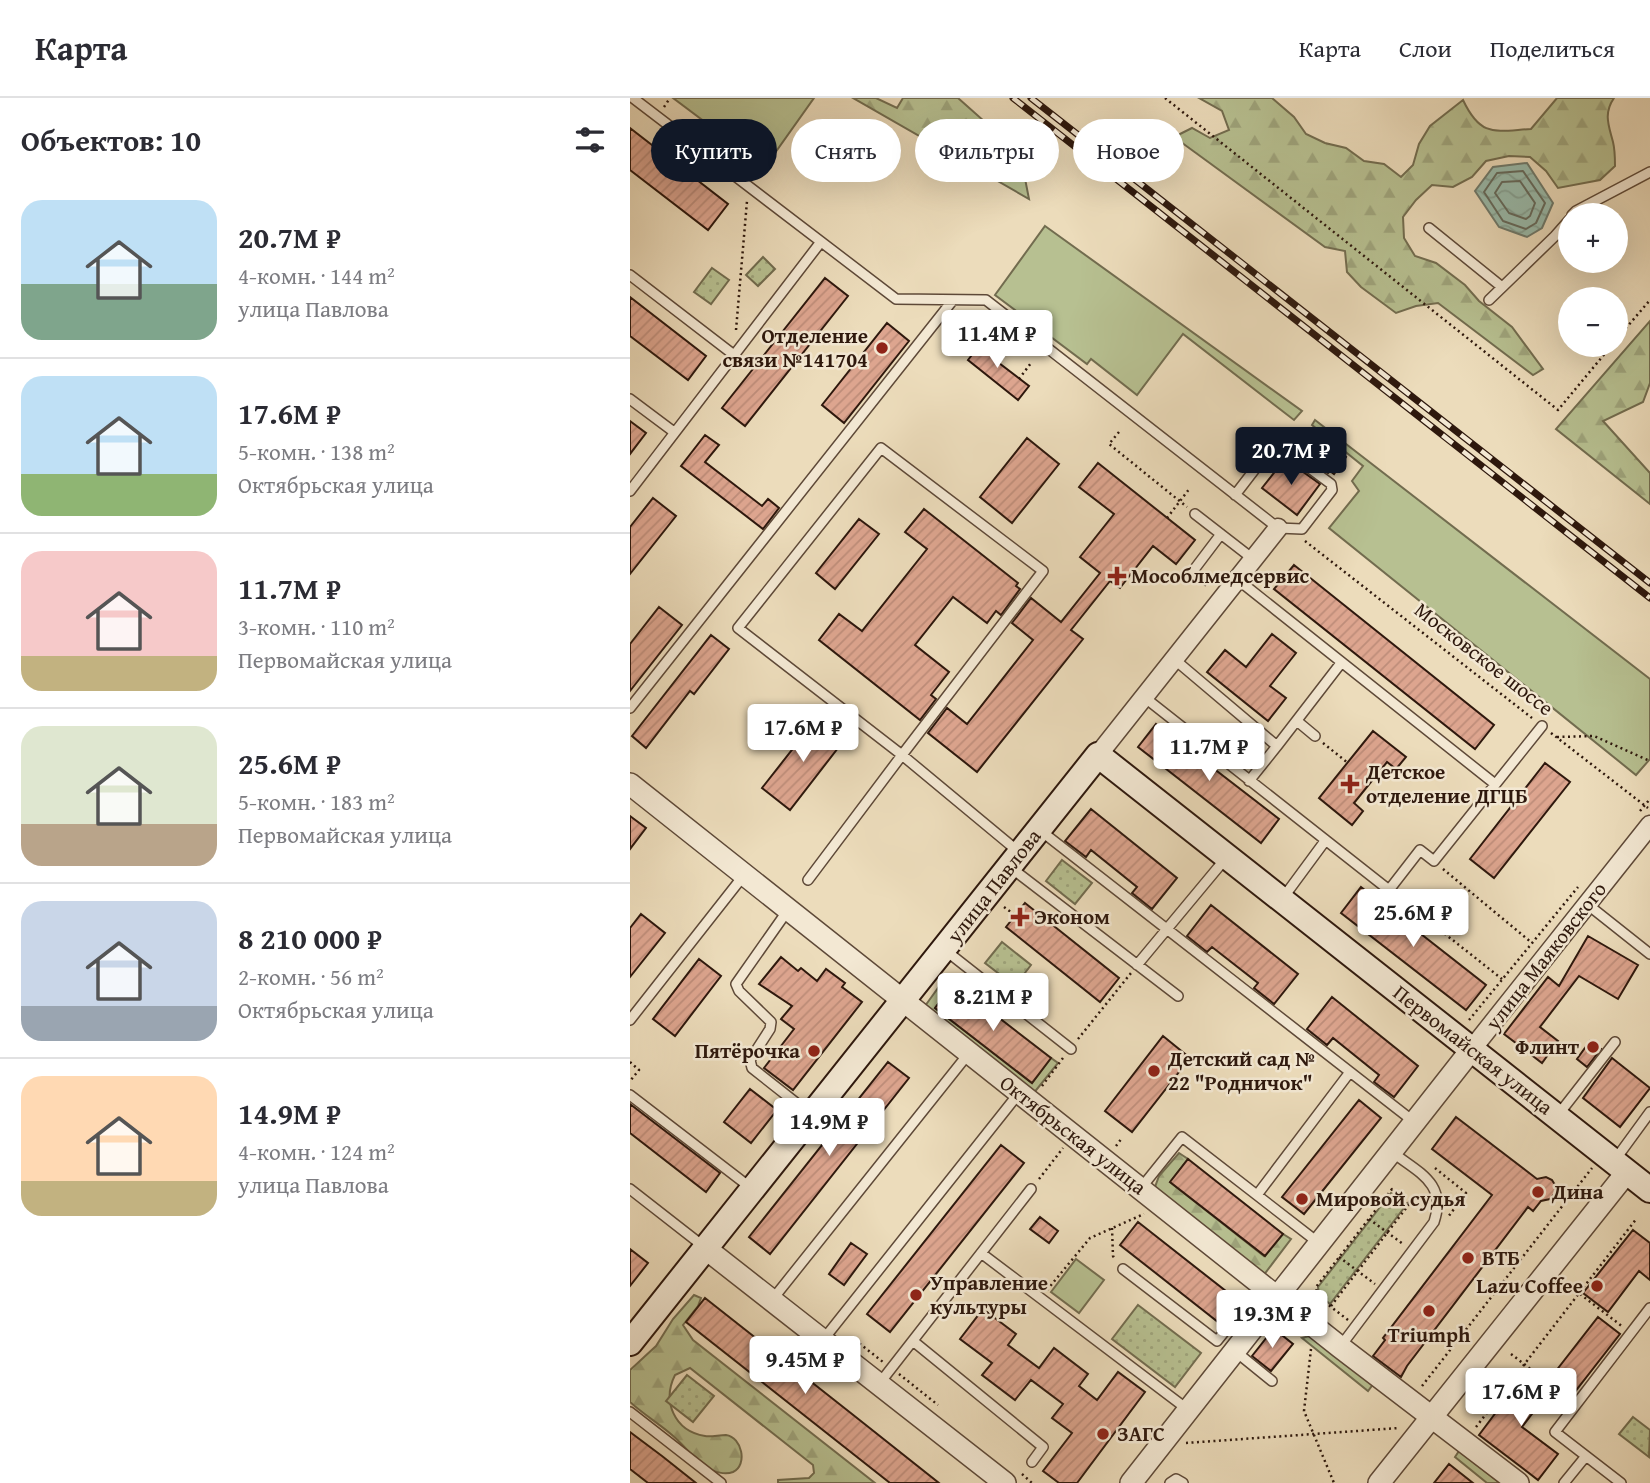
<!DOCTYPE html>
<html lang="ru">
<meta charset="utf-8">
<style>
:root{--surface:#fff;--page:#f2f2f3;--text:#2b2b33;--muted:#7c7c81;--line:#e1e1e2;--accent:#111827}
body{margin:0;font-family:"Gentium Book Plus",serif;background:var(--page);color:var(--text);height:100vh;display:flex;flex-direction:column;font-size:26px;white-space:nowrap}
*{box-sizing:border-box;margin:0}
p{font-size:23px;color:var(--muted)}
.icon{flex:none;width:38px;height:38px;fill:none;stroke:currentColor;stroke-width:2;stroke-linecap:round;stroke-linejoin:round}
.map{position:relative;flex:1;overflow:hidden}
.details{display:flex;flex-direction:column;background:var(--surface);width:630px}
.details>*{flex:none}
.guide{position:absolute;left:21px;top:21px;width:665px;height:63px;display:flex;gap:14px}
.tools{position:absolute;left:928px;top:105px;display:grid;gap:14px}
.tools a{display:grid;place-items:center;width:70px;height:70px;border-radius:50%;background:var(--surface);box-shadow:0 7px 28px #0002;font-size:35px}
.price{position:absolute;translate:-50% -60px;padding:0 16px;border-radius:7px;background:#fff;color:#222;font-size:23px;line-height:46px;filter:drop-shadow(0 2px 4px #0008)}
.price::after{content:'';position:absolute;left:50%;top:42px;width:21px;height:16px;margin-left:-10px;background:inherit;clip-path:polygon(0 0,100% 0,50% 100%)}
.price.on{background:var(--accent);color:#fff}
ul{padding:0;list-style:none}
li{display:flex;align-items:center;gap:21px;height:175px;padding:0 21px}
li+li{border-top:2px solid var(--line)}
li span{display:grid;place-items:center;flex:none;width:196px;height:140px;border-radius:21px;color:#555}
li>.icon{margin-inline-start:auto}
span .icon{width:84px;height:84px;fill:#fffc;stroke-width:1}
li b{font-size:30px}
h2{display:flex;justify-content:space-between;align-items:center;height:84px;padding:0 21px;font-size:30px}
.pill{padding:0 24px;border-radius:32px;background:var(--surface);box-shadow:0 7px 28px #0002;font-size:24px;line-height:63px}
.pill.on{background:var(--accent);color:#fff}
header{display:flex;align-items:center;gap:42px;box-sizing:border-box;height:98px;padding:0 35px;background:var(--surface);border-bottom:2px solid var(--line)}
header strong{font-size:33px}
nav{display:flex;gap:38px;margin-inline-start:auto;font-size:24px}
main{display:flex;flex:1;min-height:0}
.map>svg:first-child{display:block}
.grass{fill:#b7c091;stroke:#726c4f;stroke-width:2}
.forest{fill:url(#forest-firs);stroke:#726c4f;stroke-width:2}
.park{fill:url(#park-dots);stroke:#726c4f;stroke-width:2}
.water{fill:url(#water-waves);stroke:#6e7a6d;stroke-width:2}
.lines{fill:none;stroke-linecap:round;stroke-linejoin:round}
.shore{stroke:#646a5d;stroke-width:2}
.building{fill:url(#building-hatch);stroke:#2e180d;stroke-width:2}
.service-casing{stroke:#5e4938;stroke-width:12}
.minor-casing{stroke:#5e4938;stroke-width:21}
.tertiary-casing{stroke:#5e4938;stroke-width:24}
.secondary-casing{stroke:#2e180d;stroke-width:28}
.path{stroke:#2e180d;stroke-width:2.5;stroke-dasharray:2 3.5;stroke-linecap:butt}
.service{stroke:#f3e8d3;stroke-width:9}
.minor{stroke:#f3e8d3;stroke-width:18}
.tertiary{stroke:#f3e8d3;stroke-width:21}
.secondary{stroke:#f3e8d3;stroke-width:24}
.rail-casing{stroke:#2e180d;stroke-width:7}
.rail{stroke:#f3e8d3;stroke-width:4.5;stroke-dasharray:13;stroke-linecap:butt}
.poi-dot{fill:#8f2418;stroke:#f3e8d3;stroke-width:2.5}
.labels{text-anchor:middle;stroke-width:5;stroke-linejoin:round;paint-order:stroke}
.poi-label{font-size:21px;font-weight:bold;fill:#2e180d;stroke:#f3e8d3;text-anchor:start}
.street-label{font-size:21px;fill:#2e180d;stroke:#f3e8d3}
</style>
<header>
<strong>Карта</strong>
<nav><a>Карта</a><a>Слои</a><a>Поделиться</a></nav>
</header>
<main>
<section class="details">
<h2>Объектов: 10<svg class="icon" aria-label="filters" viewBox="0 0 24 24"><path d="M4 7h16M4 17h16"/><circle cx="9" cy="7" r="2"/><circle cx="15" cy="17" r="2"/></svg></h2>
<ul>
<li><span style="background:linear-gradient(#bfe0f5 60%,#7fa58c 0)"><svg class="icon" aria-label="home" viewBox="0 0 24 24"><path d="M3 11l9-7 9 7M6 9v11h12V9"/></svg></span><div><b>20.7M ₽</b><p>4-комн. · 144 m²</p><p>улица Павлова</p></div></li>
<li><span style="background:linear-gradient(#bfe0f5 70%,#8fb573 0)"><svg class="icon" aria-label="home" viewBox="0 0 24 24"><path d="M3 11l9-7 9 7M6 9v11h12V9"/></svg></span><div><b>17.6M ₽</b><p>5-комн. · 138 m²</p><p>Октябрьская улица</p></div></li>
<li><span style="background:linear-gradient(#f6c9c9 75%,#c2b280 0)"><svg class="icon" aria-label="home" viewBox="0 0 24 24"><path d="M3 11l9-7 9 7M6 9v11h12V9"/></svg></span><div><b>11.7M ₽</b><p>3-комн. · 110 m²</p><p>Первомайская улица</p></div></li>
<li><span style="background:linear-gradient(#dfe7d0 70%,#b9a48a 0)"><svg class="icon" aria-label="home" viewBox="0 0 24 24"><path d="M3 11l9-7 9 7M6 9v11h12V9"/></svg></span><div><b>25.6M ₽</b><p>5-комн. · 183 m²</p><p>Первомайская улица</p></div></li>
<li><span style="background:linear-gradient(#c9d6e8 75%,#9aa5b1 0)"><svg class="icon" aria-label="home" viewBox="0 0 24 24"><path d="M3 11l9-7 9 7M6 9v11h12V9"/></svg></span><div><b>8 210 000 ₽</b><p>2-комн. · 56 m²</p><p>Октябрьская улица</p></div></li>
<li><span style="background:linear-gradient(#ffd9b3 75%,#c2b280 0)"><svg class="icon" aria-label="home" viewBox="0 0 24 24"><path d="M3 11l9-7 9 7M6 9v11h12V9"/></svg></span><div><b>14.9M ₽</b><p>4-комн. · 124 m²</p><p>улица Павлова</p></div></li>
</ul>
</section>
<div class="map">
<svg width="1020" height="1385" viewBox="0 0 1020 1385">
<defs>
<pattern id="forest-firs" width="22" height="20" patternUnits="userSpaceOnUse" patternTransform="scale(1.75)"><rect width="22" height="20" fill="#b7c091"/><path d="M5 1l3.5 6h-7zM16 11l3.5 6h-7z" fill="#9ea47c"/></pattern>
<pattern id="park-dots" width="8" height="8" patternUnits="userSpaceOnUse" patternTransform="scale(1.75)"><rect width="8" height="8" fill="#b7c091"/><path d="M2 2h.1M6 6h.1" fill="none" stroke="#9ea47c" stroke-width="1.8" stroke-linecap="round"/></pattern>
<pattern id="water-waves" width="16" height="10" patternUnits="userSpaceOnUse" patternTransform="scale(1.75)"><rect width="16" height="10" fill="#99bcad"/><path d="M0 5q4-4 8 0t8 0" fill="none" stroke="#84a194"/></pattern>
<pattern id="building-hatch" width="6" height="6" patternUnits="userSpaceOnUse" patternTransform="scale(1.75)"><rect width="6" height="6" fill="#dda58f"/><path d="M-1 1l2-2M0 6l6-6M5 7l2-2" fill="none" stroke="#be8d7a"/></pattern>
</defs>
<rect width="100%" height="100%" fill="#ecdcbb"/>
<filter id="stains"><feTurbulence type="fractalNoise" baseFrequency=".00286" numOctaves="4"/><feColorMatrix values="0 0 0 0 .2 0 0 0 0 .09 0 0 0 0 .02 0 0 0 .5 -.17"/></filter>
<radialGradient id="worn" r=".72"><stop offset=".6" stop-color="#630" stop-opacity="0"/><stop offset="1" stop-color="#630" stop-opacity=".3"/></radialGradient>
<path class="grass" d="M 43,0 L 184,0 L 135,69 Z
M 415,128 L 672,313 L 664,322 L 553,236 L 507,297 L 461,261 L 457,266 L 365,197 Z
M 685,322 L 1020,581 L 1020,661 L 1006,677 L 699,430 L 729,393 L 722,383 L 733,368 L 682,327 Z
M 316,879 L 324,885 L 305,910 L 402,985 L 421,960 L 428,965 L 403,996 L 295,908 Z
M 446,1161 L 474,1182 L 449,1215 L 421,1194 Z
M 683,1237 L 744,1285 L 738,1293 L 672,1240 Z
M 829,1353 L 870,1385 L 857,1385 L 825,1359 Z"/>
<path class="forest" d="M 223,0 L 246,0 L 267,10 L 273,0 L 328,0 L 390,55 L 399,101 Z
M 569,0 L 642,0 L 664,19 L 676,36 L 695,45 L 716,50 L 734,63 L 754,66 L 771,79 L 783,67 L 789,46 L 800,28 L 833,2 C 851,40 865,33 901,31 L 927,0 L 984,0 C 973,16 979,28 983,44 C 985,52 985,60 985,68 L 970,82 L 928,90 L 916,73 L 900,59 L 879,58 L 856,63 L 842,79 L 823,89 L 802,87 L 786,102 L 773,119 L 774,140 L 785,158 L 806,165 L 835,187 L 849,203 L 882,229 L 913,271 L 903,277 L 808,205 L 786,208 L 766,215 L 731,189 L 717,174 L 715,153 L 695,149 L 544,39 L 562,30 L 580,40 L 599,32 L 592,13 Z
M 1020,223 L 1020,285 L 1013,304 L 973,323 L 1020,375 L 1020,406 L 926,331 Z
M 549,1055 L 558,1061 L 540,1084 L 634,1158 L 653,1136 L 661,1141 L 633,1178 L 525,1089 L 529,1078 Z
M 64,1197 L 71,1200 L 68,1208 L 53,1227 L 63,1242 L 245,1385 L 148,1385 L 148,1382 L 179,1380 L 184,1375 L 183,1367 L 60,1270 L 45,1277 C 32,1303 44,1333 75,1338 C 81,1339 89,1337 96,1337 C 112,1339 118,1367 103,1374 C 95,1377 84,1374 77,1370 C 64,1361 54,1347 42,1337 C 28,1325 13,1316 0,1304 L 0,1272 L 26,1248 L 43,1221 Z"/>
<path class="park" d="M 133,159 L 145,171 L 128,188 L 116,177 Z
M 82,170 L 99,182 L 81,206 L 64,194 Z
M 432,762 L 462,785 L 445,806 L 416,783 Z
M 372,844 L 401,867 L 385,888 L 355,865 Z
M 761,1095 L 777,1106 L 700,1206 L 689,1197 L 688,1189 Z
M 508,1207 L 571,1255 L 545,1289 L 482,1241 Z
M 57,1277 L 84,1298 L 63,1324 L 36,1303 Z
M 1003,1319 L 1020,1332 L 1019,1359 L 989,1336 Z"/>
<path class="water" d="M 897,65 L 923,105 L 912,130 L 897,139 L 869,129 L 845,93 L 863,69 Z"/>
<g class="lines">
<path class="shore" d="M 893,73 L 915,105 L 906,125 L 896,131 L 873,123 L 854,94 L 867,75 Z
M 890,83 L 905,105 L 900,118 L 896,121 L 879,115 L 865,95 L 872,84 Z"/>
</g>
<path class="building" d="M 0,30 L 98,106 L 78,132 L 0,72 Z
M 195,180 L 218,198 L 115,328 L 92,310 Z
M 0,199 L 76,258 L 58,282 L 0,238 Z
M 257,225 L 279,243 L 214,325 L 192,307 Z
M 353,243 L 373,259 L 369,265 L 399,288 L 388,302 L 338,262 Z
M 0,323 L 16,335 L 0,356 Z
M 684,334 L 716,359 L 704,376 L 700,373 L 698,375 L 669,354 Z
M 75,337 L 89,347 L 75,364 L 132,408 L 138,401 L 149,410 L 133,431 L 51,368 Z
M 397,340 L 429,366 L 382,425 L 350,399 Z
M 655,361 L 690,386 L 667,417 L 632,390 Z
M 468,365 L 565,442 L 546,466 L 523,448 L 490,490 L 480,483 L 441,532 L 453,541 L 347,674 L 298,635 L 317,610 L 337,626 L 403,542 L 382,525 L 401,500 L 431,524 L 470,475 L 450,459 L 484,416 L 449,389 Z
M 23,400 L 46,418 L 0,476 L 0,429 Z
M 294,411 L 388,485 L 386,488 L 390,491 L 371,517 L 366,513 L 357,525 L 323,499 L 285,547 L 319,574 L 301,597 L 306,601 L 290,622 L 189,542 L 209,516 L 232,533 L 297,451 L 275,434 Z
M 229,421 L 249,436 L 205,491 L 186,475 Z
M 664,467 L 864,627 L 845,651 L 644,491 Z
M 29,509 L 52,527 L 0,593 L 0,546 Z
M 642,536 L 666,555 L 640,588 L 656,600 L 638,623 L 577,574 L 595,552 L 616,569 Z
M 81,537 L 99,551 L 64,596 L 60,593 L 16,650 L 2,638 Z
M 187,620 L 215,641 L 160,712 L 132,690 Z
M 526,626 L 649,721 L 631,745 L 508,649 Z
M 743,633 L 776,659 L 766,671 L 757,664 L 724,705 L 733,713 L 722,727 L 689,700 Z
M 915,665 L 940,684 L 864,780 L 840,761 Z
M 461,711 L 547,780 L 522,811 L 502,795 L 507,789 L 461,752 L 456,759 L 435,743 Z
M 0,718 L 16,730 L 0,751 Z
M 731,789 L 856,887 L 836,912 L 711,815 Z
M 395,805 L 489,880 L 470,904 L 376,829 Z
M 581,807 L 668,876 L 644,906 L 624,890 L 628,885 L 582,849 L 577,854 L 557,838 Z
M 11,816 L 35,835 L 0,879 L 0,830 Z
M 958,838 L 1008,867 L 988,901 L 949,878 L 910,929 L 928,943 L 912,965 L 874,936 L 918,879 L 929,888 Z
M 151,859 L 168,873 L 171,870 L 187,883 L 196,871 L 215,885 L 212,889 L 232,904 L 163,992 L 134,970 L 164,931 L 151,921 L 162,908 L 129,886 Z
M 69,861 L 91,878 L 45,938 L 23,921 Z
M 324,885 L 421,960 L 402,985 L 305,910 Z
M 702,899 L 788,968 L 764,999 L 744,984 L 749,977 L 703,940 L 697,947 L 677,931 Z
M 533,938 L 560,960 L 502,1034 L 475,1013 Z
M 960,943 L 971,951 L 957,969 L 947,961 Z
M 982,960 L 1020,990 L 990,1029 L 953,1000 Z
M 258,964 L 279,980 L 140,1156 L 119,1139 Z
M 120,991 L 147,1012 L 121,1045 L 94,1024 Z
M 729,1002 L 751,1020 L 674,1116 L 652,1099 Z
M 0,1006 L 90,1075 L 76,1094 L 0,1035 Z
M 826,1019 L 907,1081 L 916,1079 L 922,1082 L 925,1087 L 925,1095 L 920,1101 L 911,1103 L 903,1113 L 898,1109 L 777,1268 L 771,1279 L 743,1258 L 755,1242 L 753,1240 L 862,1097 L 802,1051 Z
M 371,1047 L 394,1065 L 260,1234 L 237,1216 Z
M 558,1061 L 653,1136 L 635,1158 L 540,1084 Z
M 410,1119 L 428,1133 L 419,1145 L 400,1131 Z
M 508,1124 L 606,1201 L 588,1224 L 490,1147 Z
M 1003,1132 L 1020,1145 L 1020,1182 L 1009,1173 L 978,1214 L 953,1195 Z
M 221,1145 L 237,1156 L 214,1187 L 199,1176 Z
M 0,1151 L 18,1165 L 0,1188 Z
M 75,1200 L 222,1316 L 309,1385 L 260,1385 L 56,1224 Z
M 353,1211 L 386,1236 L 378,1247 L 409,1270 L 424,1250 L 458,1276 L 449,1288 L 467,1302 L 488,1274 L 515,1294 L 447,1385 L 429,1385 L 413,1373 L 442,1335 L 422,1320 L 433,1306 L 401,1282 L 385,1302 L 352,1277 L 362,1265 L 330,1241 Z
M 968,1219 L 990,1236 L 944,1295 L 922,1278 Z
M 641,1234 L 648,1234 L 663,1246 L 641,1273 L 622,1258 Z
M 897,1273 L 921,1291 L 892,1329 L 928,1356 L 908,1382 L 849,1337 Z
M 0,1334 L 32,1358 L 66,1385 L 18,1385 L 0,1371 Z
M 819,1366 L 843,1385 L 804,1385 Z"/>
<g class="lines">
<g class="service-casing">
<path id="service" d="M 3,0 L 266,201 L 356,202 L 648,430 L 672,431 L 702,392 L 701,386 L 647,346 L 642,349 L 605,397
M 942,117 L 946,113 L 1020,74
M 799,130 L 872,189
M 0,177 L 104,257
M 859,202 L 925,138 L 940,121
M 0,301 L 44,334
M 251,350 L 413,473 L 272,657 L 108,530 Z
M 0,393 L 190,145
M 565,416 L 623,461
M 563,473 L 591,436
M 607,481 L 865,686
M 544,561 L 647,648 L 711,565
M 514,599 L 759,792 L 790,752 L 804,763 L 912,628
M 0,610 L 323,202
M 667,623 L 685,638
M 619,683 L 647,648
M 411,733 L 783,1023
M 380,769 L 548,898
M 178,782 L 272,657 L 390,755
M 653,800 L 695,743
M 957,806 L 1020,856
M 158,812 L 106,886 L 109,893 L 141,924 L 140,931 L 120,962 L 122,970 L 179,1015
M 315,852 L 441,951
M 507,867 L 596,760
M 0,922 L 114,777
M 0,997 L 121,1090
M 928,1017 L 985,944
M 985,1062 L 1020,1014
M 511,1090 L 552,1039 L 690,1146
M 0,1091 L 73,1148
M 627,1097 L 720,974
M 351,1155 L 557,1311
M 493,1171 L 587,1243 L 607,1218 L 622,1229
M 142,1202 L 339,955
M 193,1242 L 389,995
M 283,1243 L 413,1349 L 402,1364
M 710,1249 L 804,1124 C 817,1085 789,1075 762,1054
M 605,1253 L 642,1283
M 249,1286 L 401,1091
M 0,1314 L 91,1385
M 540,1385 L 546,1381 L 553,1385
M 934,1385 L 956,1358
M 991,1385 L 925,1334 L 1020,1210"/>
</g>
<g class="minor-casing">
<path id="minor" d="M 468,657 L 648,430
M 842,951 L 1020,727"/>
</g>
<g class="tertiary-casing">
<path id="tertiary" d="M 0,686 L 710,1249 L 888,1385
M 75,1150 L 375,1385
M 501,1385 L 842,951
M 749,1385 L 997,1074"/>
</g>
<g class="secondary-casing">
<path id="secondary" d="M 0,1245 L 468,657 L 1020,1092"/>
</g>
<path class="path" d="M 535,0 L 928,312 L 982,247
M 34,9 L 40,0
M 106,232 L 117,103
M 985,243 L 1020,202
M 389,281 L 401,265
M 489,334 L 479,346 L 557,409
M 537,420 L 560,390
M 675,443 L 902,620
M 570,483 L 578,489
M 921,635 L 1018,710
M 927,639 L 964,638 L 1020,663
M 693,645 L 718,665
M 1010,713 L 1020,701
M 813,771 L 902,845
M 767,798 L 872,881
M 374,809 L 385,817
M 839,922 L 948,789
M 448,941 L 501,875
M 0,964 L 9,972 L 0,983
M 412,988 L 433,960
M 486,1048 L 492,1040
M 805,1070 L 836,1095 L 818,1119
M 409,1081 L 433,1050
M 739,1121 L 773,1146
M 482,1130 L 483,1158 L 485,1161
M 709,1159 L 745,1186
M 937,1186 L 993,1229
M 417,1192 L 460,1140 L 514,1116
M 701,1208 L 780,1105
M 718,1222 L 687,1198 L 686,1189 L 762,1091 L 780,1105 L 795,1102
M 225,1242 L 253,1264
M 681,1251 L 674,1313 L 704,1385
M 881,1256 L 938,1300
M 269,1276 L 308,1307
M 792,1288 L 962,1070
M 846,1329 L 1007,1120
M 556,1345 L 769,1330
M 392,1376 L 402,1385"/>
<use href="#service" class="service"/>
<use href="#minor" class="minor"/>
<use href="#tertiary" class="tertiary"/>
<use href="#secondary" class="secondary"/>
<g class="rail-casing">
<path id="rail" d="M 383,0 L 1020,500
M 401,0 L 1020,485"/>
</g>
<use href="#rail" class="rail"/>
</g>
<g class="poi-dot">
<circle cx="252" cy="250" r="7"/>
<path d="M483.5 467.5h7v7h7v7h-7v7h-7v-7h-7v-7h7z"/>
<path d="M716.5 675.5h7v7h7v7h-7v7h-7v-7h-7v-7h7z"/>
<path d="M386.5 808.5h7v7h7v7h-7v7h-7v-7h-7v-7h7z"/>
<circle cx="963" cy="949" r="7"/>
<circle cx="184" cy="953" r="7"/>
<circle cx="524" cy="973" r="7"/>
<circle cx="908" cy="1094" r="7"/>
<circle cx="672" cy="1101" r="7"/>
<circle cx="838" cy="1160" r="7"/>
<circle cx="967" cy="1188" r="7"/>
<circle cx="286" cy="1197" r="7"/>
<circle cx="799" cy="1213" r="7"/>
<circle cx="473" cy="1336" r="7"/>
</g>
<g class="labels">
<g class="poi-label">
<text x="238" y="245" text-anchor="end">Отделение<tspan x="238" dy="24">связи №141704</tspan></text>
<text x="501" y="485">Мособлмедсервис</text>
<text x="736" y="681">Детское<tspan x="736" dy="24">отделение ДГЦБ</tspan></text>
<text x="404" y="826">Эконом</text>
<text x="949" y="956" text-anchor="end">Флинт</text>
<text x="170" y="960" text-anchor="end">Пятёрочка</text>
<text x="538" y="968">Детский сад №<tspan x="538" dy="24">22 "Родничок"</tspan></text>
<text x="922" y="1101">Дина</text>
<text x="686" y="1108">Мировой судья</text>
<text x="852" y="1167">ВТБ</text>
<text x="300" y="1192">Управление<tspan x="300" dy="24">культуры</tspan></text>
<text x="953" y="1195" text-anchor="end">Lazu Coffee</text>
<text x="799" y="1244" text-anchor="middle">Triumph</text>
<text x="487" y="1343">ЗАГС</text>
</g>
<g class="street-label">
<text transform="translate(854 561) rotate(38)" y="7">Московское шоссе</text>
<text transform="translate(364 788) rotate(-52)" y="7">улица Павлова</text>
<text transform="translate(916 858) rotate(-52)" y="7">улица Маяковского</text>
<text transform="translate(843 952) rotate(38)" y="7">Первомайская улица</text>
<text transform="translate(443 1037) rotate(38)" y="7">Октябрьская улица</text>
</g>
</g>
<rect width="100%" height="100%" filter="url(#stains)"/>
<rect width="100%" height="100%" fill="url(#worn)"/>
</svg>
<div class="tools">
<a>+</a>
<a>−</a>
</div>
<b class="price" style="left:367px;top:272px">11.4M ₽</b>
<b class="price on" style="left:661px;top:389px">20.7M ₽</b>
<b class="price" style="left:173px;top:666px">17.6M ₽</b>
<b class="price" style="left:579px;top:685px">11.7M ₽</b>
<b class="price" style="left:783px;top:851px">25.6M ₽</b>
<b class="price" style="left:363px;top:935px">8.21M ₽</b>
<b class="price" style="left:199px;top:1060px">14.9M ₽</b>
<b class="price" style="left:642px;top:1252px">19.3M ₽</b>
<b class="price" style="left:175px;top:1298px">9.45M ₽</b>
<b class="price" style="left:891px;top:1330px">17.6M ₽</b>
<div class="guide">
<a class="pill on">Купить</a>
<a class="pill">Снять</a>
<a class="pill">Фильтры</a>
<a class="pill">Новое</a>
</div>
</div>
</main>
